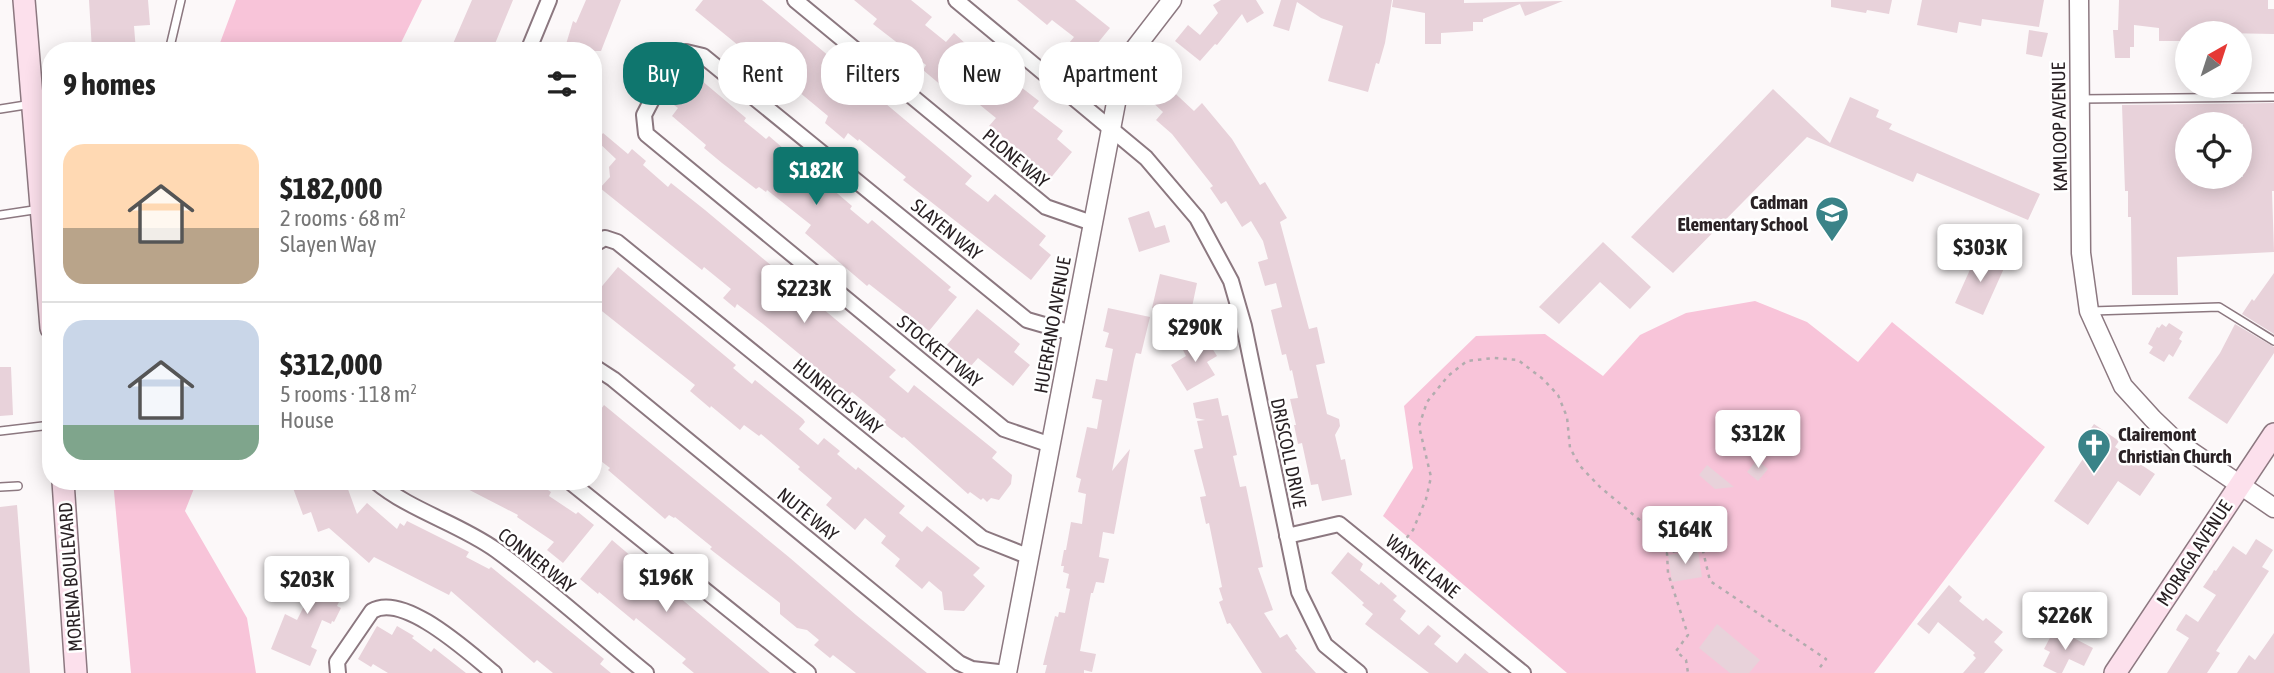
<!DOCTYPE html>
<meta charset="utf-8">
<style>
:root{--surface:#fff;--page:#f6f6f6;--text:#222;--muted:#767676;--line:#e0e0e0;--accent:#0f766e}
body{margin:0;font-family:"Asap Condensed",sans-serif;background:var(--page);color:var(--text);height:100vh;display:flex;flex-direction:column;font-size:26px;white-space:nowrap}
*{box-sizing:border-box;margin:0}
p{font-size:23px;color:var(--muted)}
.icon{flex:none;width:38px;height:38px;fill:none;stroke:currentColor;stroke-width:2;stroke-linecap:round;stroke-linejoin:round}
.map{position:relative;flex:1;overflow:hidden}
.sheet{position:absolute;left:42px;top:42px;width:560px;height:448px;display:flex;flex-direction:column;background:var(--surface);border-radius:28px;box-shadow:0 4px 18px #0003}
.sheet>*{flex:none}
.guide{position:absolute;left:623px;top:42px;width:665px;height:63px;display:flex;gap:14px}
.needle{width:46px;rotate:39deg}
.tools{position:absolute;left:2175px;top:21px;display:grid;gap:14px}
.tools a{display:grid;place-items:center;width:77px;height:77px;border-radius:50%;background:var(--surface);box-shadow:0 4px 18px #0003;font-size:35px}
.price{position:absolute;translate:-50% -60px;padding:0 16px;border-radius:7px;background:#fff;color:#222;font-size:23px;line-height:46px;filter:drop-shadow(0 2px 4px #0008)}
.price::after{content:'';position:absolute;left:50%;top:42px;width:21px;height:16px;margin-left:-10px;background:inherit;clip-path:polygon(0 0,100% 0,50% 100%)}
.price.active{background:var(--accent);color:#fff}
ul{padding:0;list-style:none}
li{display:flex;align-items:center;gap:21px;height:175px;padding:0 21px}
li+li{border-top:2px solid var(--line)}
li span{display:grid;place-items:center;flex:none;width:196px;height:140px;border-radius:21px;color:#555}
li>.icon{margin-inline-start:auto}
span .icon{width:84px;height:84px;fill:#fffc;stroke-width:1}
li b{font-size:30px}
h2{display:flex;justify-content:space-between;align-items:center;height:84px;padding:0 21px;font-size:30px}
.chip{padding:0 24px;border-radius:28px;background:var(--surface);box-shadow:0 4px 18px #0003;font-size:24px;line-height:63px}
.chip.active{background:var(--accent);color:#fff}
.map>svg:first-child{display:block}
.green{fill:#f8c4d9}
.building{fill:#e8d2da;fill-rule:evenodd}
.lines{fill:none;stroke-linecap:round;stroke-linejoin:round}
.service-casing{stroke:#8c7880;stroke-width:10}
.minor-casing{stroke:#8c7880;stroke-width:18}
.tertiary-casing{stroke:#8c7880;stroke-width:21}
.secondary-casing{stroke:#8c7880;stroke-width:24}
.path{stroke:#b2acae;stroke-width:2.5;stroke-dasharray:3.5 5;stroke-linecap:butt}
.service{stroke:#fff;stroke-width:7}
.minor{stroke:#fff;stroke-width:14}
.tertiary{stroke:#fff;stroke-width:18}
.secondary{stroke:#fce0ec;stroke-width:21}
.labels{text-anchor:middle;stroke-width:5;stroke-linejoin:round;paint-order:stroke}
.street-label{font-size:19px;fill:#292124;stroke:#fff}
.poi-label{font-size:19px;font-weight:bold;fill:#292124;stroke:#fff;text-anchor:end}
</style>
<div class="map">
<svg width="2274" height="673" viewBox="0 0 2274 673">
<rect width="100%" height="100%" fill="#fcf8f9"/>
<path class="green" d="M 236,0 L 422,0 L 397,51 L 217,51 Z
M 1755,301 L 1807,322 L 1858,362 L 1892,322 L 2045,447 L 1874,673 L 1567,673 L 1383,516 L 1413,468 L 1404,406 L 1476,336 L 1545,334 L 1603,376 L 1640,335 L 1686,313 Z
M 113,481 L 197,481 L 185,511 L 247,618 L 256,673 L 131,673 Z"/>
<path class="building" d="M 89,0 L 148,0 L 150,25 L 134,26 L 136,51 L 92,51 Z
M 472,0 L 513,0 L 492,51 L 463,51 L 452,46 Z
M 586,0 L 621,0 L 601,51 L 564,51 L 573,21 L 576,23 Z
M 703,0 L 762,0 L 972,176 L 965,184 L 988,202 L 995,194 L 1046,236 L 1039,245 L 1051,255 L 1031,280 L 903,180 L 906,177 L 859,139 L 858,141 L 848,133 L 844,139 L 825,123 L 828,116 L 781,77 L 779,80 L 764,68 L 767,65 L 746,48 L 744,50 L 695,10 Z
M 854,0 L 911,0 L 932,17 L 925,25 L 946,42 L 954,33 L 968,46 L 1039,101 L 1033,108 L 1063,131 L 1057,139 L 1072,152 L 1049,180 L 1021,156 L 1023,153 L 989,126 L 996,118 L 948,79 L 942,86 L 923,70 L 926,65 L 873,24 L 877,19 Z
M 1017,0 L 1075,0 L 1110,28 L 1083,61 L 1065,48 L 1074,37 L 1052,20 L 1047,25 Z
M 1221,0 L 1256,0 L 1264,13 L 1247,23 L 1242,14 L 1217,45 L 1215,44 L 1200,61 L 1175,41 L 1188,25 L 1200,35 L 1218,13 L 1213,5 Z
M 1281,0 L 1392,0 L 1385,43 L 1379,64 L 1376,63 L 1368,92 L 1328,81 L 1343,26 L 1321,18 L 1297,2 L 1289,31 L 1273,26 Z
M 1393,0 L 1464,0 L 1464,3 L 1563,1 L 1525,16 L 1520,4 L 1483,19 L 1483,22 L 1473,22 L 1473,31 L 1441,33 L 1441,44 L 1425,44 L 1425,13 L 1392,7 Z
M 1831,0 L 1892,0 L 1889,14 L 1867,10 L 1866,13 L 1831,7 Z
M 1922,0 L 2044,0 L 2039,27 L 1982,19 L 1981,26 L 1959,22 L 1957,33 L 1917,25 Z
M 2119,0 L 2268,0 L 2268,9 L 2274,9 L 2274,34 L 2223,33 L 2223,29 L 2196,29 L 2189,31 L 2188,41 L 2159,41 L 2159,28 L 2134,25 L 2134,47 L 2130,47 L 2130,58 L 2115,58 L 2113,30 L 2118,30 Z
M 2029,30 L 2048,33 L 2042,57 L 2026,54 Z
M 701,80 L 746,118 L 744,121 L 766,139 L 769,136 L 784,149 L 781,153 L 800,168 L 803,164 L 852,206 L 850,209 L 868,224 L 872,220 L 951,287 L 948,290 L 957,297 L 929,331 L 869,284 L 867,286 L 805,233 L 811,225 L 767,190 L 766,192 L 759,187 L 756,189 L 722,163 L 704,148 L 706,145 L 672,116 L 678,108 L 674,105 L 684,92 L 688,95 Z
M 1165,84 L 1194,111 L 1202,103 L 1232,139 L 1260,185 L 1265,182 L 1287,218 L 1280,222 L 1309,329 L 1317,327 L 1325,363 L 1316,365 L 1327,414 L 1339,419 L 1340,426 L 1335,435 L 1341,460 L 1345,459 L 1352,495 L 1322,501 L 1318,484 L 1311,485 L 1302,443 L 1298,444 L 1294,425 L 1296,425 L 1290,399 L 1298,398 L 1292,370 L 1290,371 L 1286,354 L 1282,355 L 1271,310 L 1282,307 L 1276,283 L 1265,286 L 1258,262 L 1268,259 L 1263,241 L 1251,221 L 1242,227 L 1226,201 L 1221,204 L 1210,188 L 1213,186 L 1172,134 L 1156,120 L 1163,112 L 1150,100 Z
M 1773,89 L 1830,143 L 1850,97 L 1879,110 L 1876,117 L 1892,124 L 1889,129 L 2040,194 L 2028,220 L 1917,173 L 1913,182 L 1807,137 L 1673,273 L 1631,237 Z
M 2274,103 L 2274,191 L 2272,191 L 2274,252 L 2177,257 L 2178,295 L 2132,295 L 2131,217 L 2128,217 L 2128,191 L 2125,191 L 2122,105 ZM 2188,124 L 2243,124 L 2243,177 L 2188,177 Z
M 603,133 L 628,154 L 632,149 L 646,161 L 643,165 L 668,187 L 671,183 L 705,210 L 896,370 L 889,377 L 908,393 L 914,385 L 997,452 L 992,458 L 1012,475 L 1011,484 L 999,500 L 991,498 L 987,502 L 983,498 L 981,500 L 970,492 L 968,494 L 904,437 L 902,438 L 883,423 L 886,420 L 852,392 L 849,395 L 763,324 L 737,304 L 735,308 L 723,298 L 731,289 L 704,267 L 702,270 L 600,188 L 610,177 L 609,167 L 616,159 L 597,141 Z
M 1149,211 L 1155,228 L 1165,225 L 1170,242 L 1139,252 L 1128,218 Z
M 1603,242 L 1651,287 L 1630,309 L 1600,282 L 1559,324 L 1539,307 Z
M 1977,254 L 2005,266 L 1983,315 L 1955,303 Z
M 618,267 L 736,365 L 733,368 L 752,384 L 755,380 L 803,419 L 805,422 L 799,429 L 818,445 L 824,438 L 840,451 L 837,454 L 856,470 L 858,467 L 905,506 L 899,513 L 922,532 L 927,526 L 980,568 L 973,575 L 985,586 L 964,611 L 944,610 L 942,592 L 929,581 L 922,589 L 895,566 L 900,559 L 881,543 L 886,536 L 865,518 L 855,530 L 826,505 L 832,498 L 798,469 L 800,467 L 761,434 L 759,436 L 744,425 L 740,430 L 711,406 L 710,408 L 690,391 L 695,385 L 593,304 L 593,297 Z
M 2274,273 L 2274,334 L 2242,314 L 2252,299 L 2254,301 Z
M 1160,274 L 1197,283 L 1192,307 L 1182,310 L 1184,316 L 1152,308 Z
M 1108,308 L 1150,317 L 1141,354 L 1136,353 L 1134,360 L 1112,471 L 1130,449 L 1114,534 L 1103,532 L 1099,557 L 1109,559 L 1104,583 L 1096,582 L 1093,593 L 1091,593 L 1080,651 L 1096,654 L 1092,672 L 1084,670 L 1084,673 L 1045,673 L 1047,665 L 1043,665 L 1055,616 L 1058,617 L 1059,612 L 1065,613 L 1070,589 L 1066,588 L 1069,574 L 1063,572 L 1064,566 L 1061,566 L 1064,550 L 1066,550 L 1071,522 L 1082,524 L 1086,494 L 1078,492 L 1081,479 L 1076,477 L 1087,427 L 1097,429 L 1102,400 L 1092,398 L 1096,379 L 1107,381 L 1113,349 L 1105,347 L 1109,333 L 1103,331 Z
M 977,309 L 1020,344 L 1014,352 L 1030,365 L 1013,386 L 978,358 L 970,367 L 946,346 Z
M 2169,323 L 2183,332 L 2179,339 L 2182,341 L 2173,357 L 2169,354 L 2164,362 L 2149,353 L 2153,347 L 2148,344 L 2157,327 L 2159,328 L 2162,324 L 2166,327 Z
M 2235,324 L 2274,347 L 2274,353 L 2227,424 L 2188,398 L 2220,353 Z
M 1205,337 L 1217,356 L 1207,362 L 1215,375 L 1187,391 L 1171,365 L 1186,356 L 1183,350 Z
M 0,367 L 11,367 L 13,415 L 0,416 Z
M 1218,398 L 1222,416 L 1228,415 L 1237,455 L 1233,456 L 1240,487 L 1246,486 L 1263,567 L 1258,568 L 1273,610 L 1264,613 L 1280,638 L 1287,634 L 1297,649 L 1295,650 L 1316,673 L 1262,673 L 1230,623 L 1227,624 L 1219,602 L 1223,600 L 1219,588 L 1222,587 L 1209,523 L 1206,524 L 1200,497 L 1206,496 L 1194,450 L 1203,448 L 1197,421 L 1205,420 L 1196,418 L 1193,403 Z
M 604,405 L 790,558 L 856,615 L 927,673 L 856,673 L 833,655 L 830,658 L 814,645 L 819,640 L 807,630 L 797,628 L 780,614 L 780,603 L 710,549 L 712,547 L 675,517 L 674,518 L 669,515 L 665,519 L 608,470 L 610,468 L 593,455 L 593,420 Z
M 2094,424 L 2119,441 L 2115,447 L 2155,474 L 2140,496 L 2118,481 L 2088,525 L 2054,501 L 2094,443 L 2085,437 Z
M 1757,460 L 1768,469 L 1758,481 L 1747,472 Z
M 1707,465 L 1734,487 L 1715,489 L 1699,475 Z
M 313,481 L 345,481 L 357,514 L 367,503 L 397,529 L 400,523 L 404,526 L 407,521 L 469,552 L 466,557 L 489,569 L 491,567 L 604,659 L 600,664 L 611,673 L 553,673 L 537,660 L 534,663 L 451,591 L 449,595 L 374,557 L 369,563 L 329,528 L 318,532 L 311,512 L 303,515 L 293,488 Z
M 452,481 L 535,481 L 551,492 L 549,496 L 576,514 L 578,512 L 594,525 L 563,563 L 547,550 L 554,542 L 517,517 L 518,515 Z
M 17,505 L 30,673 L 0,673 L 0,507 Z
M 1703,525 L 1714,534 L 1705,545 L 1694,536 Z
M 2256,539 L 2273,550 L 2262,567 L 2269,571 L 2224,639 L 2216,651 L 2220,653 L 2207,673 L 2167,673 L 2189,638 L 2176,630 L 2178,626 L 2186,614 L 2198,622 L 2216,595 L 2203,587 L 2212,574 L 2214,570 L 2216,571 L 2233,546 L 2246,555 Z
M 612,540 L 645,568 L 647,566 L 663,579 L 661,582 L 770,673 L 694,673 L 682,663 L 686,659 L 636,618 L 634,621 L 599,592 L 598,594 L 580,579 Z
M 1698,551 L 1702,577 L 1672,582 L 1668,555 Z
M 1348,552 L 1363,564 L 1360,570 L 1379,585 L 1381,582 L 1397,596 L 1393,600 L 1406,611 L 1400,619 L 1419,635 L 1428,625 L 1441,636 L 1434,644 L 1457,663 L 1465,653 L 1489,673 L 1429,673 L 1365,624 L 1373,614 L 1362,605 L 1364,603 L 1331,573 Z
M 291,565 L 345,589 L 337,606 L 341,608 L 334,622 L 332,621 L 331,624 L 322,620 L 311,647 L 317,650 L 310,666 L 271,649 L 285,614 L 297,620 L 310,594 L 283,582 Z
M 1949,585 L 1962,597 L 1959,601 L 1983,621 L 1986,618 L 2003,632 L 1994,642 L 2003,650 L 1984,673 L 1963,673 L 1976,658 L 1973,655 L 1975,653 L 1938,622 L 1929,634 L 1917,624 Z
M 1717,624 L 1760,660 L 1749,673 L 1730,673 L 1699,648 Z
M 377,626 L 392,635 L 397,626 L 414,636 L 412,638 L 431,652 L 434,648 L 466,673 L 388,673 L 373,664 L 371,667 L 358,659 Z
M 2054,630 L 2061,634 L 2062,632 L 2093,648 L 2084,666 L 2069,659 L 2062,673 L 2057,673 L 2043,666 L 2050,652 L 2044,649 Z
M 2274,633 L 2274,673 L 2237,673 L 2249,655 L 2255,660 Z"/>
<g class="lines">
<g class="service-casing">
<path id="service" d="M 169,51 L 181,0
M 2080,99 L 2274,97
M 0,109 L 32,104
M 0,215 L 40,209
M 2092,311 L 2219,307 L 2274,341
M 0,431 L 51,425
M 0,487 L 18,486"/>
</g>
<g class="minor-casing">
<path id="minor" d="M 795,0 L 1046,207 L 1092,223
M 956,0 L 1146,158 L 1197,218 L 1231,281 L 1244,326 L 1299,592 L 1325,645 L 1359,673
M 528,51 L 549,0
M 593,245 L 605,238 L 617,242 L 982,538 L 1030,557
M 593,366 L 613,379 L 959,663 L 972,669 L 1007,673
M 1051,445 L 1004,429 L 646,134 L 644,115 L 671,63 L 686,52 L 703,56 L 1027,320 L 1072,333
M 375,481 C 411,511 458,523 496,550 C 548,588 596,632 646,673
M 569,481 L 808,673
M 1287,536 L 1339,524 L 1523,673
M 338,673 L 337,662 L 372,611 C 404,592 469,653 494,673"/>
</g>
<g class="tertiary-casing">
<path id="tertiary" d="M 2079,0 L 2081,253 L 2089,311 L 2123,386 L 2153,419 L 2177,442 L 2274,508
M 1007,673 L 1120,82 L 1132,52 L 1172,0"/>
</g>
<g class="secondary-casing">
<path id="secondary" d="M 24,0 L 51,328
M 63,481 L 76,673
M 2115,673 L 2274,434"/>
</g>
<path class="path" d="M 1396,551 L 1413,530 L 1426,499 L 1431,477 L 1419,426 L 1427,402 L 1448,376 L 1467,361 L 1494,358 L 1518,360 L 1543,379 L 1558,395 L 1567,417 L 1570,448 L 1580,466 L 1600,487 L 1677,551 L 1703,551 L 1710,581 L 1826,659 L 1818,670
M 1676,551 L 1667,553 L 1668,573 L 1688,635 L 1676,651 L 1686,660 L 1688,673"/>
<use href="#service" class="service"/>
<use href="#minor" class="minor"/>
<use href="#tertiary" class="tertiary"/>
<use href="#secondary" class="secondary"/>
</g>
<defs>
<g id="school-pin" transform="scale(1.75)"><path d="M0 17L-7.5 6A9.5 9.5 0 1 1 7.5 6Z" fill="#3a8388" stroke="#fff"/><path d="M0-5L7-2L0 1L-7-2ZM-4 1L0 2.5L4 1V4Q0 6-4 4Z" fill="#fff"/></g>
<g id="church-pin" transform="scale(1.75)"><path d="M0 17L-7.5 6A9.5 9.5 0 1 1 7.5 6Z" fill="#3a8388" stroke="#fff"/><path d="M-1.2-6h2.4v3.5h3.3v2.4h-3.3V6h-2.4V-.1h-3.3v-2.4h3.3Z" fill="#fff"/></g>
</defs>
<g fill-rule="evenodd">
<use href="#school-pin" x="1832" y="213"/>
<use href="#church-pin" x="2094" y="445"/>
</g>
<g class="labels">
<g class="street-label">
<text transform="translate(2059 127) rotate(-91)" y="7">KAMLOOP AVENUE</text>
<text transform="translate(1016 158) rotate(40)" y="7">PLONE WAY</text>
<text transform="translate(947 229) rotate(39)" y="7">SLAYEN WAY</text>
<text transform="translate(1052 325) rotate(-80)" y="7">HUERFANO AVENUE</text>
<text transform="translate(940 351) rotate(39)" y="7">STOCKETT WAY</text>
<text transform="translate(838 396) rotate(39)" y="7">HUNRICHS WAY</text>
<text transform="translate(1289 453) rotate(78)" y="7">DRISCOLL DRIVE</text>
<text transform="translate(808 514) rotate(39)" y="7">NUTE WAY</text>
<text transform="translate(2194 553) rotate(-57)" y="7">MORAGA AVENUE</text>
<text transform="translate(537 560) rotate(38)" y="7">CONNER WAY</text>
<text transform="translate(1423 566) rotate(39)" y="7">WAYNE LANE</text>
<text transform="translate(70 577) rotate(-94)" y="7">MORENA BOULEVARD</text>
</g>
<g class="poi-label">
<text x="1808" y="209">Cadman<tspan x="1808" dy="22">Elementary School</tspan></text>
<text x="2118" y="441" text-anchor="start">Clairemont<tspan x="2118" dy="22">Christian Church</tspan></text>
</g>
</g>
</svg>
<div class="tools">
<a><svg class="needle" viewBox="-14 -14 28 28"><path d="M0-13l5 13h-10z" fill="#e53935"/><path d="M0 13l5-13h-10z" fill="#767676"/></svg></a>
<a><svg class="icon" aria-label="locate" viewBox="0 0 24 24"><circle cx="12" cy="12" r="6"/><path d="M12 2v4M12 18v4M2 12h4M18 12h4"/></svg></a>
</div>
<b class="price active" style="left:816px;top:207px">$182K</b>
<b class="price" style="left:1980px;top:284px">$303K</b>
<b class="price" style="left:804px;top:325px">$223K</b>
<b class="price" style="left:1195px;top:364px">$290K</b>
<b class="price" style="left:1758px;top:470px">$312K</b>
<b class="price" style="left:1685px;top:566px">$164K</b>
<b class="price" style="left:666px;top:614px">$196K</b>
<b class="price" style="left:307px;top:616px">$203K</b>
<b class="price" style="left:2065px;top:652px">$226K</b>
<div class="guide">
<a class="chip active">Buy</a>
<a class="chip">Rent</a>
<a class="chip">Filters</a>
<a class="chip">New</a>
<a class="chip">Apartment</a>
</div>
<section class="sheet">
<h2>9 homes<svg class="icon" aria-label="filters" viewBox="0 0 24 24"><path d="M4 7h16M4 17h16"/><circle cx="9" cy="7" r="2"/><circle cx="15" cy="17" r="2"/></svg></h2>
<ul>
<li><span style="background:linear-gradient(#ffd9b3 60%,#b9a48a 0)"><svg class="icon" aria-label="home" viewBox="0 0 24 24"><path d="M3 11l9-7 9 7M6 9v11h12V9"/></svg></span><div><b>$182,000</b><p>2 rooms · 68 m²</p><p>Slayen Way</p></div></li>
<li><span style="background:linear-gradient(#c9d6e8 75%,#7fa58c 0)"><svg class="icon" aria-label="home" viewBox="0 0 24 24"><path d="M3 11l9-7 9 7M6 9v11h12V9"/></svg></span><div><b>$312,000</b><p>5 rooms · 118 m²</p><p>House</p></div></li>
</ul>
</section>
</div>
